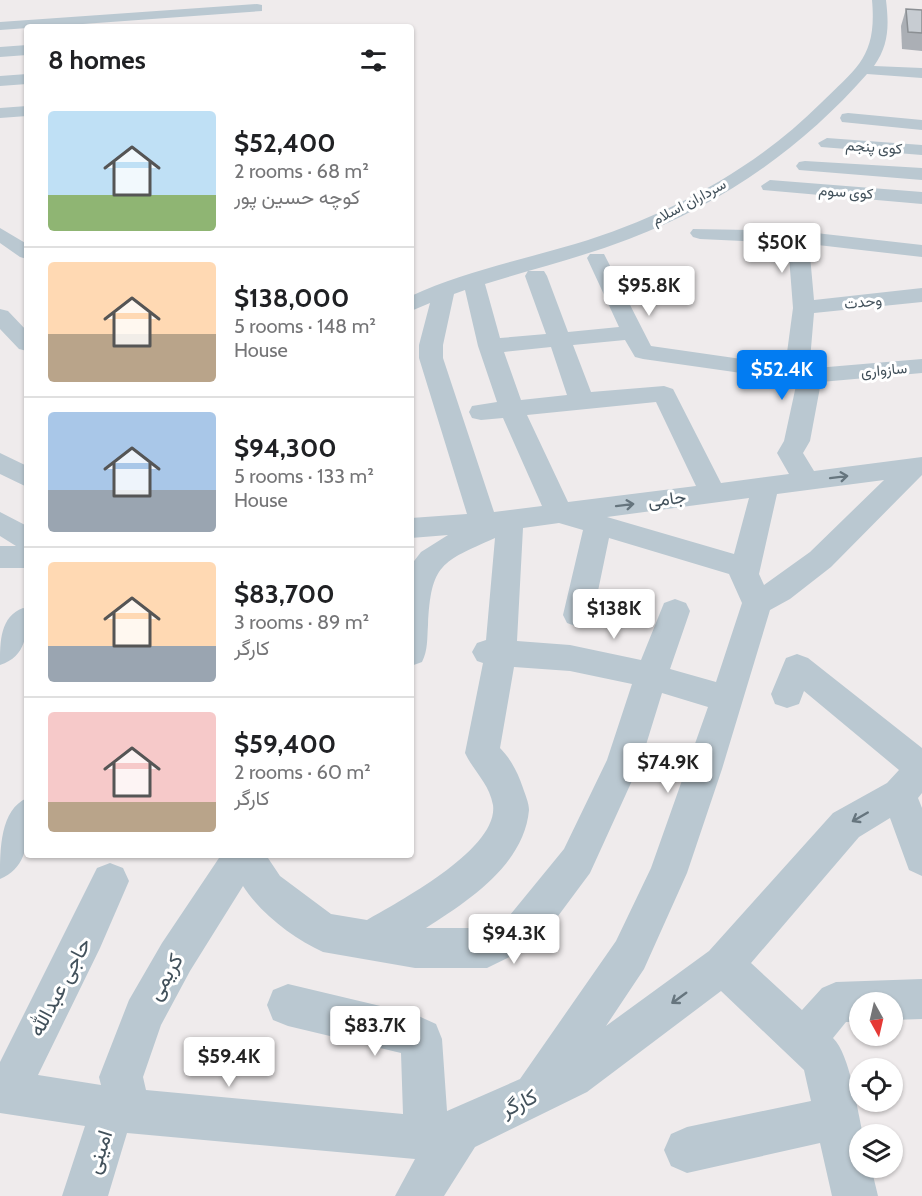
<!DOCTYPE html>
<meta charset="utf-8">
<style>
:root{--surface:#fff;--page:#f2f2f2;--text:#202124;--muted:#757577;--line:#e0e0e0;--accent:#027cf2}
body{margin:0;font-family:Cabin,Vazirmatn,sans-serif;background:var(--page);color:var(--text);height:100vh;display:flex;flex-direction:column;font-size:22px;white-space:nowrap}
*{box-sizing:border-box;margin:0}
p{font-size:20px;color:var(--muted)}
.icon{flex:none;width:33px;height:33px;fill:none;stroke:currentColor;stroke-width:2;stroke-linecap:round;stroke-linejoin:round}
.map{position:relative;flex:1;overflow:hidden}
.panel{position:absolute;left:24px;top:24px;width:390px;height:834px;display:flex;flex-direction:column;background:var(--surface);border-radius:6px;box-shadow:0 2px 4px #0004}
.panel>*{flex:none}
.needle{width:39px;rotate:172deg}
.fabs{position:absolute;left:849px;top:992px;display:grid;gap:12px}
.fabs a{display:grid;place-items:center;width:54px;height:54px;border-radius:50%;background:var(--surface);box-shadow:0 2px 4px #0004;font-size:30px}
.price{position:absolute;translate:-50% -51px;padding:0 14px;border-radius:6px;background:#fff;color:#222;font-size:20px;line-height:39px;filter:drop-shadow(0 2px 3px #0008)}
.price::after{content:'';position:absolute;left:50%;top:36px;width:18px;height:14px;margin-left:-9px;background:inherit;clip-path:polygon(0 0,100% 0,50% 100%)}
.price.active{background:var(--accent);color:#fff}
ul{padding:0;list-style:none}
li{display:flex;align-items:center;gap:18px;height:150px;padding:0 24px}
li+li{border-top:2px solid var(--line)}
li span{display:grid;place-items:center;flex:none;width:168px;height:120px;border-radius:6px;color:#555}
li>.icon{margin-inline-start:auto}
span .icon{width:72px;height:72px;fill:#fffc;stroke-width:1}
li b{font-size:26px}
h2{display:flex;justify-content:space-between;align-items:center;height:72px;padding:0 24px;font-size:26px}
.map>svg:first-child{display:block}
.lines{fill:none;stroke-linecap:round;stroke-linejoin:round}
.minor{fill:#bac8d1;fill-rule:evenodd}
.wall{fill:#abafb5}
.building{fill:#c7ccd2;stroke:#8b8f93;stroke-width:1.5}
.oneway{stroke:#66757e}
.labels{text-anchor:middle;stroke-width:6;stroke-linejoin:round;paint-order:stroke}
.far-street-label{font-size:15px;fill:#42515b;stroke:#fff}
.street-label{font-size:18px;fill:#42515b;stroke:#fff}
.near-street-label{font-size:21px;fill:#42515b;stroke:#fff}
</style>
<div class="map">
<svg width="922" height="1196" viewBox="0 0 922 1196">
<rect width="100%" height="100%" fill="#efebec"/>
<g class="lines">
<path class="minor" d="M 872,0 L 886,0 C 889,26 889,45 874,66 L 922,68 L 922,78 L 867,74 C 802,148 722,204 629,239 C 582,257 533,269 485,284 L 500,338 L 546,334 L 525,276 L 528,271 L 544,271 L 547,276 L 568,332 L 619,327 L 587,258 L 590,254 L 604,254 L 651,346 L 790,366 L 786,360 L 793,308 L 788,243 L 700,239 L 693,237 L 690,233 L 693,229 L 798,231 L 922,245 L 922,257 L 809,244 L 814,300 L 922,288 L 922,302 L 814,313 L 810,360 L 816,368 L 922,359 L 922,373 L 821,382 L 810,441 L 803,453 L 814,471 L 922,457 L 922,475 L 831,567 L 790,599 L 770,610 L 722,769 L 687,873 L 644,969 L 606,1026 L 709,951 L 833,813 L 887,783 L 899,770 L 804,691 L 799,704 L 787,708 L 775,704 L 771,694 L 786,658 L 797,654 L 808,658 L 922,748 L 922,793 L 918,798 L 922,808 L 922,876 L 909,870 L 890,818 L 859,837 L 751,963 L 802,1010 L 822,988 L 836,982 L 922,979 L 922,1019 L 892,1020 L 892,1002 L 860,1002 L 860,1022 L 846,1022 L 833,1038 C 850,1054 857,1110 863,1134 L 860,1134 L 860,1167 L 871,1167 L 878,1196 L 832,1196 L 820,1143 L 687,1173 L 671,1166 L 664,1150 L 671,1134 L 687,1127 L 811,1101 L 804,1070 L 721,991 L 587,1092 L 475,1147 L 444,1196 L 395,1196 L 415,1159 L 127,1133 L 108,1196 L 62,1196 L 85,1126 L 0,1113 L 0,1062 L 97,868 L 110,863 L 123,868 L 129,881 L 100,948 L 38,1075 L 101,1085 L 99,1077 L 129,1000 L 162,943 L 221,855 L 266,855 L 280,876 L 331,914 L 367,920 C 398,902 499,849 493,805 C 489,783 474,772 465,753 L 483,663 L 477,661 L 472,652 L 477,643 L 486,640 L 495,538 C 441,562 431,564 428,625 C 427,639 428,650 422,662 L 411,666 L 411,565 L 421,552 L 448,535 L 411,538 L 411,518 L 467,514 L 419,358 L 419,345 L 430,303 L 411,311 L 411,296 C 463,272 521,260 575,244 C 665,217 754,170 821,103 C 858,67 877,56 872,0 ZM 465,290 L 478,346 L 497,402 L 472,406 L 469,412 L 472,418 L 481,420 L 503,418 L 542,506 L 494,512 L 443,358 L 443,345 L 454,294 ZM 625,340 L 635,357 L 643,359 L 797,381 L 784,441 L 777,453 L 789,474 L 721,483 L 673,389 L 664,386 L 591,392 L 573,345 ZM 551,347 L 567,395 L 521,400 L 504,352 ZM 656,402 L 696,486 L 568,502 L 527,415 ZM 884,480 L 810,552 L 764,585 L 759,574 L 777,494 ZM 749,498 L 734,554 L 607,517 ZM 559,523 L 583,530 L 563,615 L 567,623 L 578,627 L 589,623 L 593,615 L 609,538 L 729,574 L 742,603 L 716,682 L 670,669 L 690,611 L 686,603 L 675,599 L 664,603 L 641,660 L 570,645 L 517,641 L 523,528 ZM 514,667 L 570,671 L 632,684 L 607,760 L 564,849 L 510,915 L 484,928 L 426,928 C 468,901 524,865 529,810 C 529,803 525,794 523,788 C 518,773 511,759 500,748 ZM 662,693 L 708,707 L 651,868 L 616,941 L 520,1079 L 447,1111 L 442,1039 L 436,1024 L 414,1014 L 288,984 L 273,990 L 267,1005 L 273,1020 L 288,1026 L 401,1053 L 403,1114 L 146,1090 L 143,1077 L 161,1025 L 190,971 L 243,886 C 260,913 294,939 323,952 L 415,968 L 487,968 L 538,943 L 590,873 L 641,761 Z
M 257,4 L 262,5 L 262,11 L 0,30 L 0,22 Z
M 27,45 L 27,55 L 0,57 L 0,47 Z
M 27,74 L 27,84 L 0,86 L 0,76 Z
M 27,106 L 27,116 L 0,118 L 0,108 Z
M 848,113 L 922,120 L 922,130 L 842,122 L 840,118 L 842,114 Z
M 827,138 L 922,145 L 922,155 L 821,147 L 818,143 Z
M 805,161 L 922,168 L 922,180 L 799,170 L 796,166 L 799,162 Z
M 770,180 L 922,192 L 922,204 L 763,190 L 761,186 Z
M 0,228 L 27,244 L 27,259 L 20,257 L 0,243 Z
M 0,309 L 8,311 L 27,331 L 27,351 L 19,349 L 0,329 Z
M 0,453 L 27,466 L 27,487 L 0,474 Z
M 0,512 L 27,526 L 27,568 L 0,568 L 0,546 L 16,546 L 0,536 Z
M 23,608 L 27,609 C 27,634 27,656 0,665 C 0,641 0,617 23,608 Z
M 27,798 C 27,828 34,865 0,879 C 0,849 0,810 27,798 Z"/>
</g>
<path class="wall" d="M 906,9 L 922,10 L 922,51 L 902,49 L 901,26 Z"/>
<path class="building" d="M 906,9 L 922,10 L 922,33 L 908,32 Z"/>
<defs><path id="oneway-shaft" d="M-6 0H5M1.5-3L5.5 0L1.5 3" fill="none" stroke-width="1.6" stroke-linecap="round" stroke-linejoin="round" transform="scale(1.5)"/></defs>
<g class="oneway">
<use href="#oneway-shaft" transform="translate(839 477) rotate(-7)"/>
<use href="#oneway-shaft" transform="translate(625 505) rotate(-7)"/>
<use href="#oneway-shaft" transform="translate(860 817) rotate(150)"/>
<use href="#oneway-shaft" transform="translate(679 998) rotate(144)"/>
</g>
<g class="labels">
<g class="far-street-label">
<text transform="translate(874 147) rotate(4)" y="5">کوی پنجم</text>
<text transform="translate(846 192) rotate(4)" y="5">کوی سوم</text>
<text transform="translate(689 202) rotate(-28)" y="5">سرداران اسلام</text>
<text transform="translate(863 302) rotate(-6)" y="5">وحدت</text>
<text transform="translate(884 370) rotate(-5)" y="5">سازواری</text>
</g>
<g class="street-label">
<text transform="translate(667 499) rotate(-7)" y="6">جامی</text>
</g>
<g class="near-street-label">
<text transform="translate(165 977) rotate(-60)" y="7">کریمی</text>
<text transform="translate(60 987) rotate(-62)" y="7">حاجی عبدالله</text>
<text transform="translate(519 1103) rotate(-26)" y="7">کارگر</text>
<text transform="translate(99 1152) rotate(-72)" y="7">امینی</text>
</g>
</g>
</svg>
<div class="fabs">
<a><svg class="needle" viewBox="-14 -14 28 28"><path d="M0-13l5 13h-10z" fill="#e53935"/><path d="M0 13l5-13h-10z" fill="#757577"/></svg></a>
<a><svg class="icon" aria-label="locate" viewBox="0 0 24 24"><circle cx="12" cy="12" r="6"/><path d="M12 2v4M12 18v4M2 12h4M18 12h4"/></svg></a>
<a><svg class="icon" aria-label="layers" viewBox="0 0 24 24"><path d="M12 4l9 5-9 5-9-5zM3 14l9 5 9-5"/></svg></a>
</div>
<b class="price" style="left:782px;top:274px">$50K</b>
<b class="price" style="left:649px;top:317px">$95.8K</b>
<b class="price active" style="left:782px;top:401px">$52.4K</b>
<b class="price" style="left:614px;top:640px">$138K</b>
<b class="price" style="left:668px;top:794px">$74.9K</b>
<b class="price" style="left:514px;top:965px">$94.3K</b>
<b class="price" style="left:375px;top:1057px">$83.7K</b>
<b class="price" style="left:229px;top:1088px">$59.4K</b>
<section class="panel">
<h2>8 homes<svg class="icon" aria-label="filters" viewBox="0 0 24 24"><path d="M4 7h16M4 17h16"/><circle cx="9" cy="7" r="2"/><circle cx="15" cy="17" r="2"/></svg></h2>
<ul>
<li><span style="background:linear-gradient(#bfe0f5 70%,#8fb573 0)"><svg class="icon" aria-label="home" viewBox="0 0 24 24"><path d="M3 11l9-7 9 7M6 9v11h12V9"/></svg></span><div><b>$52,400</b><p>2 rooms · 68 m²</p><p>کوچه حسین پور</p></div></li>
<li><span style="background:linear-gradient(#ffd9b3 60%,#b9a48a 0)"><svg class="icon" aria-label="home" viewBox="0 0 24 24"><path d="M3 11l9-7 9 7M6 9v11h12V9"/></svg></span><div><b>$138,000</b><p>5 rooms · 148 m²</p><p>House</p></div></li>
<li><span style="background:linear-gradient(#a9c7e8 65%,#9aa5b1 0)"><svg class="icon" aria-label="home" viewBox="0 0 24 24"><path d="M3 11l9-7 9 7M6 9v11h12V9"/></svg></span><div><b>$94,300</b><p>5 rooms · 133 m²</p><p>House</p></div></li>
<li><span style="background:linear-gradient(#ffd9b3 70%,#9aa5b1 0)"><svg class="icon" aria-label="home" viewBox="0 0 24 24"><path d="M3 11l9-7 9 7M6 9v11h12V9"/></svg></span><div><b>$83,700</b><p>3 rooms · 89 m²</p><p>کارگر</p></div></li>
<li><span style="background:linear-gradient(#f6c9c9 75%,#b9a48a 0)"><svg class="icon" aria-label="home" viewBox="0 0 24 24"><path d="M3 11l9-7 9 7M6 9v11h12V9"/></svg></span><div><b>$59,400</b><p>2 rooms · 60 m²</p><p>کارگر</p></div></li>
</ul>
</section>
</div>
